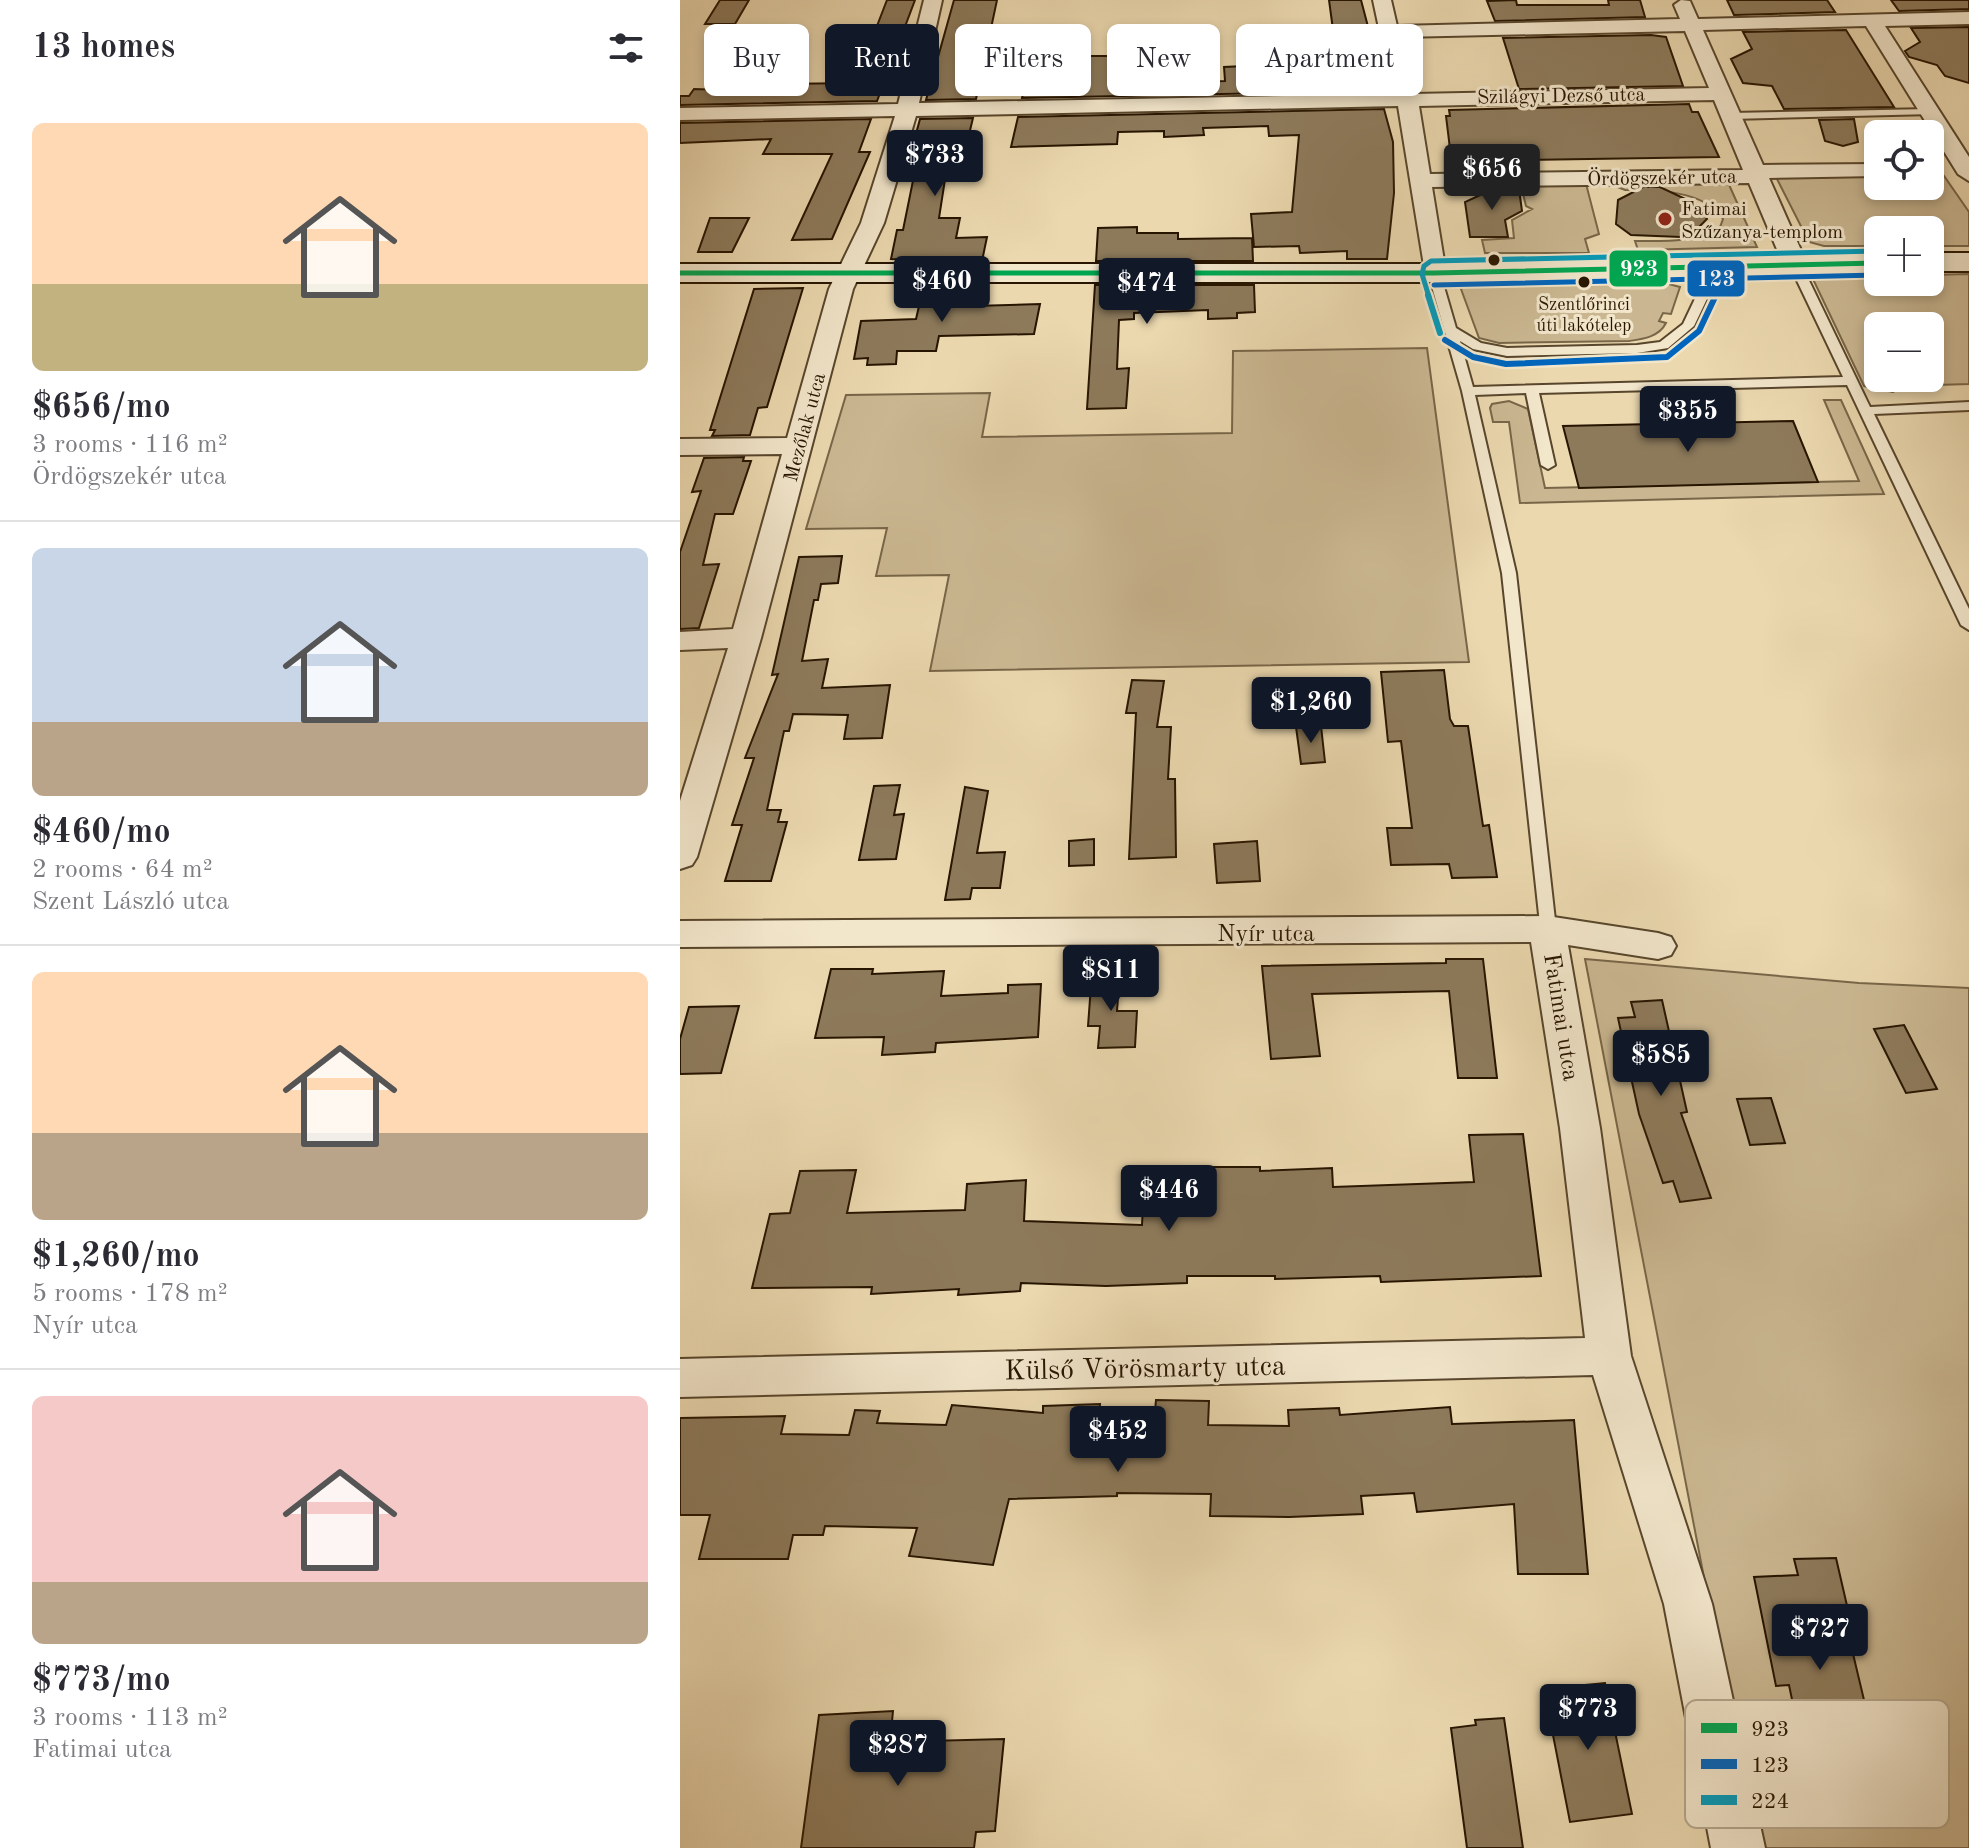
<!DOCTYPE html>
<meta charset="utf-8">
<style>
:root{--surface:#fff;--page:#f7f7f7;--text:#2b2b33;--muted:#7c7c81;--line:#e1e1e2;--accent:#111827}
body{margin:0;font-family:"Old Standard TT",serif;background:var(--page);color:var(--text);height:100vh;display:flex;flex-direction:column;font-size:30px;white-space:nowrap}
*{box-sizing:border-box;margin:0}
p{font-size:26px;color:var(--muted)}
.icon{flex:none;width:44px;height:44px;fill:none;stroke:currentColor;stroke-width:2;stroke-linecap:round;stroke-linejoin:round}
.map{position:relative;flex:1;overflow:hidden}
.sheet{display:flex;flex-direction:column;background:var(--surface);width:680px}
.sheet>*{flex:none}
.banner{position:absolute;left:24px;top:24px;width:760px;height:72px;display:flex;gap:16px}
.buttons{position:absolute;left:1184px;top:120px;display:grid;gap:16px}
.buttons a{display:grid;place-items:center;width:80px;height:80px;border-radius:12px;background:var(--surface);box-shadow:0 4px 12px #0003;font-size:40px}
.price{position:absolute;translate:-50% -68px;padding:0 18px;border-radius:8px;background:var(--accent);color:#fff;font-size:26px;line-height:52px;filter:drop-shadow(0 2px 4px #0008)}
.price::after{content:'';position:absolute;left:50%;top:48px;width:24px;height:18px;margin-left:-12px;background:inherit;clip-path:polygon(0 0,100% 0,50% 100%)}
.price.active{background:#222;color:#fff}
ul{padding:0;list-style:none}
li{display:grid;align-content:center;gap:16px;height:424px;padding:0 32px}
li+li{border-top:2px solid var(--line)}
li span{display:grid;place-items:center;height:248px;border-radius:12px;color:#555}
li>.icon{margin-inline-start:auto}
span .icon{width:144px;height:144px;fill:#fffc;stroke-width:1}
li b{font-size:34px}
h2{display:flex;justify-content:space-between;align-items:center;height:96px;padding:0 32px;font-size:34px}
.pill{padding:0 28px;border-radius:12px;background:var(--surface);box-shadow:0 4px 12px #0003;font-size:28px;line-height:72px}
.pill.active{background:var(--accent);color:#fff}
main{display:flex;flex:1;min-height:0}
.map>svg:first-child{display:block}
.green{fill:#cab791;stroke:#786648;stroke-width:2;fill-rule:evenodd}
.building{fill:#8d7a5b;stroke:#271500;stroke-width:2}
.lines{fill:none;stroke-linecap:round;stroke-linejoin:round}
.lane-casing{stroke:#58462c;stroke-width:4}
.street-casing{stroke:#58462c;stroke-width:4}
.secondary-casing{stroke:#271500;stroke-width:4}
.lane{fill:#f2e6cb;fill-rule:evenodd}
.street{fill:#f2e6cb;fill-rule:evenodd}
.secondary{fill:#f2e6cb;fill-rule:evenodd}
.bus-1-casing{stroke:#f2e6cb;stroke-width:9}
.bus-2-far1-casing{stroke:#f2e6cb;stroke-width:9}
.bus-2-casing{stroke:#f2e6cb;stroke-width:11}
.bus-3-far1-casing{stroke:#f2e6cb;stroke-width:9}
.bus-3-casing{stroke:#f2e6cb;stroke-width:11}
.bus-1{stroke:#00a651;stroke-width:5}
.bus-2-far1{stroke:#0065bd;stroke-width:5}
.bus-2{stroke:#0065bd;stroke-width:6}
.bus-3-far1{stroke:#049ab9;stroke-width:5}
.bus-3{stroke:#049ab9;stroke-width:6}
.poi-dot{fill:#8f2418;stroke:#f2e6cb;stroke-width:3}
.bus-dot{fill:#271500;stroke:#f2e6cb;stroke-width:3}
.labels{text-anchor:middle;stroke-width:6;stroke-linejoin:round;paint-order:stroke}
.far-bus-label{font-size:18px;fill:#271500;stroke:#f2e6cb}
.far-street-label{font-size:20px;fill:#271500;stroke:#f2e6cb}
.far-poi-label{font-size:20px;fill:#271500;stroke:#f2e6cb;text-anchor:start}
.street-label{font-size:24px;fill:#271500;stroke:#f2e6cb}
.near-street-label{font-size:28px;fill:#271500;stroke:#f2e6cb}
.key{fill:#f2e6cb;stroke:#b5a78e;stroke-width:2}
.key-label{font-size:22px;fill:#271500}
.line-badge{stroke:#f2e6cb;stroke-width:3}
.badge-label{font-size:22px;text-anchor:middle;font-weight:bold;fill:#fff}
</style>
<main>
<section class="sheet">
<h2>13 homes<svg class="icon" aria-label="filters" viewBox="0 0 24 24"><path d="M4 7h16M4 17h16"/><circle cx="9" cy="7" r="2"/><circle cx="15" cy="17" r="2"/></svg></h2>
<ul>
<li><span style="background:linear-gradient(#ffd9b3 65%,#c2b280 0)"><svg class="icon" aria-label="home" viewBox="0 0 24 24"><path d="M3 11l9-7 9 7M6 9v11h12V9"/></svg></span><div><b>$656/mo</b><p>3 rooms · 116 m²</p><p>Ördögszekér utca</p></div></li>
<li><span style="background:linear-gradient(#c9d6e8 70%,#b9a48a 0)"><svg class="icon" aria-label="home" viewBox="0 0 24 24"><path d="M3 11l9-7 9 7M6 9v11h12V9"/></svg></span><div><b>$460/mo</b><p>2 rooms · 64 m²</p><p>Szent László utca</p></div></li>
<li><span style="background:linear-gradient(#ffd9b3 65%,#b9a48a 0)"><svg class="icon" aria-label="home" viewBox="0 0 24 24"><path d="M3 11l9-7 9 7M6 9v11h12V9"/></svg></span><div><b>$1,260/mo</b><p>5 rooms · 178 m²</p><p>Nyír utca</p></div></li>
<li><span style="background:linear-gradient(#f6c9c9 75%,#b9a48a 0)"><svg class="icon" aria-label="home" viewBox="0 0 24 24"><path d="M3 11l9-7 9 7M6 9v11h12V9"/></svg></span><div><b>$773/mo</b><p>3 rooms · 113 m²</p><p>Fatimai utca</p></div></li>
</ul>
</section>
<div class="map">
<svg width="1289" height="1848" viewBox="0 0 1289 1848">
<rect width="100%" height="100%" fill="#ebd8af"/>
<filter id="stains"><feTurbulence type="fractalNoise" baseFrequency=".0025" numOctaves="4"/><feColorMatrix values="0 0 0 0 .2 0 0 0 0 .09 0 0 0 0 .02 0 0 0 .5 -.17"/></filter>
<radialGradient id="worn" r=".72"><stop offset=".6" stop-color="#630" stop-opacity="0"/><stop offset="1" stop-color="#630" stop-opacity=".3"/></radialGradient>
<path class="green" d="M 1250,173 L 1262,173 L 1289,212 L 1289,246 L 1250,246 L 1250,230 L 1198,230 L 1198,246 L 1144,246 L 1129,242 L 1096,177 L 1198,174 L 1198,186 L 1250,186 Z
M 1046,178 L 1077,247 L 958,250 L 955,241 C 984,241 1016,243 1040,227 L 1043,219 C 1025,190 975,190 945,190 L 935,186 L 932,180 Z
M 905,180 L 919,234 L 905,239 L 909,253 L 805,253 L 802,240 L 834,238 L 832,220 L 852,209 L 846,206 L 840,181 Z
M 1289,274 L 1289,384 L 1223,386 L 1213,392 L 1184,386 L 1132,277 L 1198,276 L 1198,282 L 1250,282 L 1250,275 ZM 1250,326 L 1250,378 L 1198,378 L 1198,326 Z
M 981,282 L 1000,287 L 991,314 L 983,313 L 979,321 L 986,323 C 979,337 963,339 949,341 L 819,343 L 799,338 L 781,289 L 785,285 Z
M 747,348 L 789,662 L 250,671 L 269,575 L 196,576 L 207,528 L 126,529 L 166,395 L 310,393 L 302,437 L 552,433 L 553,351 Z
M 1144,400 L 1161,400 L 1204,494 L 840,503 L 829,422 L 813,422 L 810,408 L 812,404 L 829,401 L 848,409 L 865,488 L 1179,481 Z
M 905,959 L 1179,983 L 1289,988 L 1289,1848 L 1076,1848 Z"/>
<path class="building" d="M 40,0 L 69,0 L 55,24 L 25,24 Z
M 207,0 L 235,0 L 197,101 L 0,105 L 0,96 L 9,96 L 14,89 L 44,90 L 52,75 L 101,74 L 99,84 L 175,83 Z
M 274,0 L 317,0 L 296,99 L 246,100 Z
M 649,0 L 681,0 L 703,84 L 698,85 L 700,91 L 342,98 L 349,71 L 398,70 L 401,56 L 431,56 L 428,71 L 487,75 L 488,82 L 545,81 L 544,67 L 565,66 L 565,62 L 591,62 L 592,68 L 658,67 Z
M 836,0 L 837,5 L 929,5 L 928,0 L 960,0 L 965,17 L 815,21 L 807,1 Z
M 1047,0 L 1147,0 L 1155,12 L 1054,15 Z
M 1211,0 L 1289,0 L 1289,9 L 1219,11 Z
M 1289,27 L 1289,83 L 1265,76 L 1257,65 L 1229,57 L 1225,51 L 1240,42 L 1231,28 Z
M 1166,30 L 1214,107 L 1104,109 L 1092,86 L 1063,83 L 1051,59 L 1072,49 L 1063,32 Z
M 971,35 L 986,37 L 1003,86 L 839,89 L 823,38 Z
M 1009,104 L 1012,112 L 1018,112 L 1039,157 L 779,161 L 779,157 L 771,157 L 766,116 L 770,116 L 769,110 Z
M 704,109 L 713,142 L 714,193 L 707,259 L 667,259 L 667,251 L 620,253 L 619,246 L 574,247 L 571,214 L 612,212 L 619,135 L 589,136 L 588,126 L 523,128 L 524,135 L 484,137 L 484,131 L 438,132 L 437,144 L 331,147 L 338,117 Z
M 293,118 L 286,147 L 270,147 L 259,218 L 280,218 L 276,238 L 307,237 L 302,261 L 211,259 L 217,230 L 223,230 L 238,156 L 230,156 L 240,119 Z
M 191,119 L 179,152 L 190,152 L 152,239 L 112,240 L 152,154 L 83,154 L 91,139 L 0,143 L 0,123 Z
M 1174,119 L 1178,142 L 1163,146 L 1145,141 L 1139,120 Z
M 963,187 L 980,187 L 1016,204 L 1027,219 L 1012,234 L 1001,237 L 951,235 L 936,224 L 938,200 Z
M 813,189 L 839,189 L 842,211 L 825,220 L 828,237 L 790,237 L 785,202 Z
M 30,218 L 69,218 L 52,252 L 18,252 Z
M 457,227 L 457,233 L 498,233 L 498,239 L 572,238 L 573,261 L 416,261 L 418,228 Z
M 244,285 L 297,285 L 293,306 L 360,304 L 354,334 L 259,336 L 256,351 L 217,351 L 216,364 L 187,365 L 188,358 L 174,359 L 181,321 L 236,319 Z
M 415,285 L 574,285 L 575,312 L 557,313 L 557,318 L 528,319 L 528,310 L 454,313 L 454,319 L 439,320 L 437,369 L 449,368 L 446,408 L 407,409 Z
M 123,288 L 87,407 L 78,408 L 70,435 L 32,436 L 35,430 L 30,430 L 74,289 Z
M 1113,421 L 1138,482 L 899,488 L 883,426 Z
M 64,457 L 63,461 L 71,461 L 53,514 L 35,514 L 23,565 L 39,564 L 19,628 L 0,629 L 0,552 L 21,491 L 12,492 L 24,458 Z
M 162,556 L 158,583 L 141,584 L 138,600 L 134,600 L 122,661 L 148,659 L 142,688 L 210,685 L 202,738 L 164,739 L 168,715 L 113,714 L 109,731 L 104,731 L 87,810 L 101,810 L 98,822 L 107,822 L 91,881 L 45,881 L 62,825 L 52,825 L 74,758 L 65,758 L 98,674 L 92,675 L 119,557 Z
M 764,670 L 770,719 L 774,726 L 788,726 L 803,826 L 809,825 L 817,877 L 772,878 L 769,864 L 711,865 L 707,828 L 732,828 L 721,741 L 708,742 L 701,672 Z
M 452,680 L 484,681 L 477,727 L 491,727 L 488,779 L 495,779 L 496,857 L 449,859 L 456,713 L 446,713 Z
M 641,726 L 645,762 L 621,764 L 616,727 Z
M 220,785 L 214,815 L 224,814 L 216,859 L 179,860 L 194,786 Z
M 285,787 L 308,791 L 297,853 L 325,852 L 320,888 L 292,888 L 290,899 L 265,900 Z
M 414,839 L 414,865 L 389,866 L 389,841 Z
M 577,841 L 580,881 L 537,883 L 534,844 Z
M 766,959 L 803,959 L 817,1078 L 778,1078 L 769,991 L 632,994 L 640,1056 L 591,1059 L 582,966 L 766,963 Z
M 151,969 L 193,969 L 192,974 L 264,971 L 261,996 L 328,993 L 328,985 L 361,984 L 358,1037 L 256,1043 L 255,1052 L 202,1055 L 204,1037 L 135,1038 Z
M 412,972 L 440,972 L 437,1011 L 457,1011 L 455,1047 L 418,1048 L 420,1026 L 408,1026 Z
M 982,1000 L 1007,1112 L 1001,1113 L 1031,1198 L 1000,1202 L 993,1181 L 983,1183 L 959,1114 L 938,1018 L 955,1017 L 951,1002 Z
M 59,1006 L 41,1073 L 0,1074 L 0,1039 L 9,1007 Z
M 1224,1025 L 1257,1089 L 1226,1093 L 1194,1029 Z
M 1091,1098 L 1105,1143 L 1070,1145 L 1057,1099 Z
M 843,1134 L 861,1276 L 701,1282 L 700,1276 L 595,1279 L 595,1276 L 507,1276 L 507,1283 L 426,1286 L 341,1283 L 340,1291 L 278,1295 L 279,1289 L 191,1294 L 192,1287 L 72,1288 L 90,1214 L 110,1213 L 120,1171 L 176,1170 L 167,1213 L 285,1210 L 287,1184 L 346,1180 L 344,1221 L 462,1225 L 464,1186 L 523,1184 L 524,1167 L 580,1167 L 580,1171 L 652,1168 L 653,1187 L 794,1182 L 789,1135 Z
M 476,1400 L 529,1401 L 528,1425 L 609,1426 L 608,1410 L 659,1408 L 660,1415 L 770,1407 L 772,1424 L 894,1420 L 908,1574 L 838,1574 L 834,1504 L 737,1512 L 734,1493 L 681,1496 L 683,1514 L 609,1517 L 530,1516 L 531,1494 L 437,1493 L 437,1496 L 329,1499 L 313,1565 L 229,1556 L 237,1528 L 145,1526 L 143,1535 L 113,1535 L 108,1559 L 19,1559 L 30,1515 L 0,1515 L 0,1418 L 105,1416 L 101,1434 L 169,1435 L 175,1410 L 200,1411 L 197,1423 L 266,1425 L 272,1405 L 363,1413 L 363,1406 L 420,1404 L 418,1432 L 473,1431 Z
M 1156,1558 L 1174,1636 L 1169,1637 L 1204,1784 L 1130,1786 L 1109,1685 L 1096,1686 L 1074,1577 L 1118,1575 L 1114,1559 Z
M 925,1683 L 952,1814 L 890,1822 L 864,1689 Z
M 213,1711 L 210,1742 L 324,1739 L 315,1831 L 296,1832 L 294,1848 L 121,1848 L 139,1715 Z
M 824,1718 L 843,1848 L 787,1848 L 771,1728 L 796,1725 L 795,1720 Z"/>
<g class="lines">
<g class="lane-casing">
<path id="lane" d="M 1250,109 L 1254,110 L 1254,114 L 1051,119 L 1046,116 L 1051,113 Z
M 1116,262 L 1122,266 L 1190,407 L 1289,402 L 1289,410 L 1194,414 L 1289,609 L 1289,630 L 1281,625 L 1167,385 L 859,393 L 875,465 L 868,469 L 861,465 L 846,393 L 795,395 L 836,573 L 876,929 L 873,933 L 861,933 L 822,573 L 782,391 L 748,273 L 754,269 L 760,273 L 776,328 L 801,343 L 827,348 L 957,345 L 980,342 L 1003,324 L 1022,284 L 1018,267 L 1024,263 L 1030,267 L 1034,284 L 1014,326 L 988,348 L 957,353 L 827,356 L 793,349 L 780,341 L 793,387 L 1163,377 L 1110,266 Z"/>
</g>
<g class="street-casing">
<path id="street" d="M 244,0 L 262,0 L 239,103 L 713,94 L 693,0 L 711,0 L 717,26 L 1000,19 L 994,5 L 1001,0 L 1010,1 L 1018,19 L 1289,12 L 1289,24 L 1205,26 L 1289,157 L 1289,181 L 1278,174 L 1186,26 L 1023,30 L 1083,165 L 1198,164 L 1198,176 L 1089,178 L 1128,266 L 1116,273 L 1104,266 L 1069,183 L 752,187 L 766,273 L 762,278 L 746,278 L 718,106 L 236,116 L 204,223 L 173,289 L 81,638 L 17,857 L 12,865 L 0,869 L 0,801 L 48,648 L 0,650 L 0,632 L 53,629 L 102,454 L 0,455 L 0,439 L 107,438 L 149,289 L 181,223 L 215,116 L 0,120 L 0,108 L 218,104 ZM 1005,31 L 1029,88 L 733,94 L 720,37 ZM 1034,100 L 1063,170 L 750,174 L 739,106 Z
M 867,916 L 978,933 L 991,937 L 996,946 L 991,955 L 978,959 L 888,945 L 920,1128 L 951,1356 L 1032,1604 L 1085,1848 L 1031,1848 L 984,1604 L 913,1375 L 0,1397 L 0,1359 L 905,1338 L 880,1128 L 851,942 L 0,947 L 0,921 Z"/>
</g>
<g class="secondary-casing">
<path id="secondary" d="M 1250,253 L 1289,253 L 1289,271 L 1250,271 Z
M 1198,254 L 1198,272 L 754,282 L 0,282 L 0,264 L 754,264 Z"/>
</g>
<use href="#lane" class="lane"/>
<use href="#street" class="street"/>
<use href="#secondary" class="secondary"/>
<g class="bus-1-casing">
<path id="bus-1" d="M 0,273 L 754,273 L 1198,263"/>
</g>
<g class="bus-2-far1-casing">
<path id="bus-2-far1" d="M 754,285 L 1198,275
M 1035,297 L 1040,287 L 1036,264"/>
</g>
<g class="bus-2-casing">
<path id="bus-2" d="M 765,340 L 793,357 L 826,364 L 987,357 L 1019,331 L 1036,295"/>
</g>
<g class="bus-3-far1-casing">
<path id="bus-3-far1" d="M 749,297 L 742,274 L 744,266 L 751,261 L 1198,251"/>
</g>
<g class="bus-3-casing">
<path id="bus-3" d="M 748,295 L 760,333"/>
</g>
<use href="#bus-1" class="bus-1"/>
<use href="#bus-2-far1" class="bus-2-far1"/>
<use href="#bus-2" class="bus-2"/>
<use href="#bus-3-far1" class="bus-3-far1"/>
<use href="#bus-3" class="bus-3"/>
</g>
<circle class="poi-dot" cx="985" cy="219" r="8"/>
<g class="bus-dot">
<circle cx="814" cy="260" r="7"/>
<circle cx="904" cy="282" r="7"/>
</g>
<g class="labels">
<g class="far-bus-label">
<text x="904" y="310">Szentlőrinci<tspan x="904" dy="21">úti lakótelep</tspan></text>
</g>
<g class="far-street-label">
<text transform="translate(881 95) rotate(-1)" y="7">Szilágyi Dezső utca</text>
<text transform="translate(982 177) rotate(-1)" y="7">Ördögszekér utca</text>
<text transform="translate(124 427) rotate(-75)" y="7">Mezőlak utca</text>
</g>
<g class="far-poi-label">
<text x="1001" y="215">Fatimai<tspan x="1001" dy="23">Szűzanya-templom</tspan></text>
</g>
<g class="street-label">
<text x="586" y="941">Nyír utca</text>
<text transform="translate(882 1017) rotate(81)" y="8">Fatimai utca</text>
</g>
<g class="near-street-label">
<text transform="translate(465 1367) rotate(-1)" y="10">Külső Vörösmarty utca</text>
</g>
</g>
<rect x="1005" y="1700" width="264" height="128" rx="12" class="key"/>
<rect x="1021" y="1723" width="36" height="10" fill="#00a651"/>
<rect x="1021" y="1759" width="36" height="10" fill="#0065bd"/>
<rect x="1021" y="1795" width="36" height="10" fill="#049ab9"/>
<g class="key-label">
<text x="1071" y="1736">923</text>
<text x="1071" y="1772">123</text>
<text x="1071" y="1808">224</text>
</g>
<g class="line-badge">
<rect x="928" y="249" width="61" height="39" rx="8" fill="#00a651"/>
<rect x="1006" y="259" width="60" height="39" rx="8" fill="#0065bd"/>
</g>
<g class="badge-label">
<text x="959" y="276">923</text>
<text x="1036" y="286">123</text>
</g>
<rect width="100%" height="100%" filter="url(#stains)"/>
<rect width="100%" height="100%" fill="url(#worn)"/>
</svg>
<div class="buttons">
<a><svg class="icon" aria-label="locate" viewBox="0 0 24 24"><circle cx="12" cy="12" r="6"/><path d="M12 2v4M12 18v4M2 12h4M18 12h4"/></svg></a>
<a>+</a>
<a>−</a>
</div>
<b class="price" style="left:255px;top:198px">$733</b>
<b class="price active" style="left:812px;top:212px">$656</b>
<b class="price" style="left:262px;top:324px">$460</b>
<b class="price" style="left:467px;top:326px">$474</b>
<b class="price" style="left:1008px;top:454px">$355</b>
<b class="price" style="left:631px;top:745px">$1,260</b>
<b class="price" style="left:431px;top:1013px">$811</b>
<b class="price" style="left:981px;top:1098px">$585</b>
<b class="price" style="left:489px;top:1233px">$446</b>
<b class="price" style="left:438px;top:1474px">$452</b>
<b class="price" style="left:1140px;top:1672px">$727</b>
<b class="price" style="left:908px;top:1752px">$773</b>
<b class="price" style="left:218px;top:1788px">$287</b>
<div class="banner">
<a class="pill">Buy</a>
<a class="pill active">Rent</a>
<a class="pill">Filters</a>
<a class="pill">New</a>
<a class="pill">Apartment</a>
</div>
</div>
</main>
